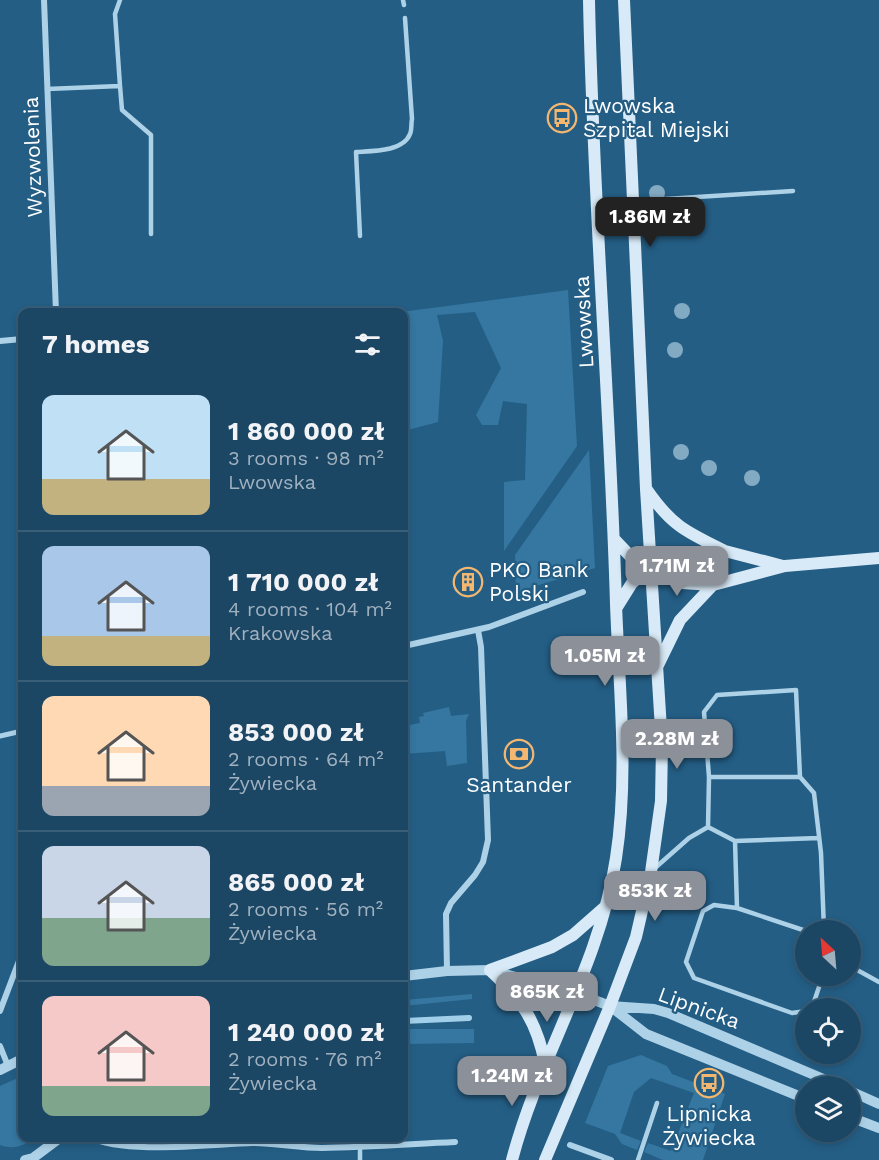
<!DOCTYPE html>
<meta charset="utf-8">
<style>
:root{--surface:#1b4664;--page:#28506d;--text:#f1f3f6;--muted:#a0b1bf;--line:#395e78;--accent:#8c9099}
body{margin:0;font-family:"Work Sans",sans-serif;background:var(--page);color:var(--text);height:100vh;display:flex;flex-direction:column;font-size:22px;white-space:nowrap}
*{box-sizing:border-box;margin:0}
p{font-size:20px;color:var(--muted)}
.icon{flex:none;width:33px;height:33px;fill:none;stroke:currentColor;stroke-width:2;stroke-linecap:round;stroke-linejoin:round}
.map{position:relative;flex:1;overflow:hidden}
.drawer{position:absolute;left:18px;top:308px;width:390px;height:834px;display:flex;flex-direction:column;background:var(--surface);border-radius:12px;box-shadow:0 3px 9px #0003,0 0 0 2px var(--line)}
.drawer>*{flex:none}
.needle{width:39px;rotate:334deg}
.tools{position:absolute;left:795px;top:920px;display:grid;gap:12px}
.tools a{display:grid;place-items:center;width:66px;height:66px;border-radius:50%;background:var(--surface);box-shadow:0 3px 9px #0003,0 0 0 2px var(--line);font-size:30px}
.price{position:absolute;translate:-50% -51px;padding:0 14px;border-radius:12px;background:var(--accent);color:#fff;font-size:20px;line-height:39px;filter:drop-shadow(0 2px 3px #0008)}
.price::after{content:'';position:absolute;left:50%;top:36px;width:18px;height:14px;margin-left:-9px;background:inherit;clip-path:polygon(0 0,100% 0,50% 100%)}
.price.on{background:#222;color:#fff}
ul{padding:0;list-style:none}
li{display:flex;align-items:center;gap:18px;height:150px;padding:0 24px}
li+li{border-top:2px solid var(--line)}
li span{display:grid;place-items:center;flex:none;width:168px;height:120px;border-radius:12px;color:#555}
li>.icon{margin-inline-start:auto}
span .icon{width:72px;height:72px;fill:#fffc;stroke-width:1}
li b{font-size:26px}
h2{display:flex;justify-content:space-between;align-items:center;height:72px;padding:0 24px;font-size:26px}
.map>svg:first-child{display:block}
.green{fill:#3577a1}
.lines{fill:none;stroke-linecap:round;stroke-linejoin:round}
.stream{stroke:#a1cfe9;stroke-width:6}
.service{stroke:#add2e8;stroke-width:4.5}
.pedestrian{stroke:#add2e8;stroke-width:5}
.minor{stroke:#add2e8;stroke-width:6}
.tertiary{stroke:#add2e8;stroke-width:10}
.secondary{stroke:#d8eaf7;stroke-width:12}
.tree{fill:#83aac3}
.labels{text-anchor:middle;stroke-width:4.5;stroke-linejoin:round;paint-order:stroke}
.poi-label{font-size:21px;fill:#fff;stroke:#245e85;text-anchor:start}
.street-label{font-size:21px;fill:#fff;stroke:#245e85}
</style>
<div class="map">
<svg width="879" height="1160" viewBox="0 0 879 1160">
<rect width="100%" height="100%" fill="#245e85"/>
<path class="green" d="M 568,290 L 577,446 L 504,551 L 504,482 L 525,480 L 527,404 L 503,401 L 498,425 L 482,425 L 476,415 L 501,368 L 475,312 L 437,315 L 443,341 L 438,422 L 404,431 L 404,312 L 401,312 Z
M 589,450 L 595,568 L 516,592 L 515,555 Z
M 449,707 L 451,716 L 469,714 L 466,721 L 467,763 L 447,766 L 445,751 L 404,754 L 404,726 L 420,723 L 419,717 L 424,716 L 423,713 Z
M 472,994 L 472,999 L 404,1006 L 404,1000 Z
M 404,1029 L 474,1029 L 474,1043 L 404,1044 Z
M 641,1055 L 667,1066 L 672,1074 L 725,1094 L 703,1160 L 663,1160 L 644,1152 L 648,1143 L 671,1151 L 694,1093 L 651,1078 L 634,1092 L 620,1133 L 641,1141 L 637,1150 L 622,1144 L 615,1134 L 585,1123 L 608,1066 Z
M 22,1076 L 22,1137 L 35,1137 C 24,1146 14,1150 0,1145 L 0,1086 Z"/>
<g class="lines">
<path class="stream" d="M 404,1021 L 469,1018"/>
<path class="service" d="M 403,0 L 404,5
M 120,86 L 122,110 L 151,135 L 151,234
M 47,89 L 120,86 L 115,14 L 120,0
M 634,201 L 793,191
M 360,236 L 356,152 C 372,151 403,152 410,134 C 412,130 411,123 412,119 L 405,18
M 709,777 L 704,712 L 717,695 L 796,690 L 800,777
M 708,827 L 735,841 L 737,908
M 735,841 L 819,838
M 655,868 L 689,838 L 708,827 L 709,777 L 800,777 L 814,793 L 821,853 L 824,930
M 806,931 L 737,908 L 714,905 L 703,911 L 686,962 L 694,978 L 792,1013 L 806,1011
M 850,966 L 879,982
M 810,1008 L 813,1005 L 823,975
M 360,1146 L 360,1160
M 638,1160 L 657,1103"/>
<path class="pedestrian" d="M 0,736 L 22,731"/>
<path class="minor" d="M 44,0 L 56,312
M 0,341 L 22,339
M 404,646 L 489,627 L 583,592
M 447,971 L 446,914 L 451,903 L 475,875 L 483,862 L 488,840 L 481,647 L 478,630
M 0,1011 L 22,953
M 0,1046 L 8,1066
M 90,1137 C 125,1155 211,1144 253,1143 C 276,1143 299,1148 322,1148 C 366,1147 411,1144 455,1142
M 570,1145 L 611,1160"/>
<path class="tertiary" d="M 404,976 L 447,971 L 490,970 L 576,993 L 610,1006 L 654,1009 L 668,1013 L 840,1086
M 610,1006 L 646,1034 L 806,1099
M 0,1070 L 22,1059
M 850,1091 L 879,1104
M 850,1117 L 879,1128
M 25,1160 L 33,1158 L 61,1137"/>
<path class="secondary" d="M 647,490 C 671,525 686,532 723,550
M 614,539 L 633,559 L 682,583 L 713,585 L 785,566 L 879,558
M 617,607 L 632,583 L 651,568 L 678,556 L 725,551 L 783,566
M 658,665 L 680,620 L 713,585
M 545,1064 C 537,1021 521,999 490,970 L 552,947 L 573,935 L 606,906
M 512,1160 C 539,1057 600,965 616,858 C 629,774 619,688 616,604 C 610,402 593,201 589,0
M 545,1160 L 610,1006 L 636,937 L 651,872 L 661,801 L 662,745 L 646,489 L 624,0"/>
</g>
<g class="tree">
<circle cx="657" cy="193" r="8"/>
<circle cx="658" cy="225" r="8"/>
<circle cx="682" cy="311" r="8"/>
<circle cx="675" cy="350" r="8"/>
<circle cx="681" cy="452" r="8"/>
<circle cx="709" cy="468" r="8"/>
<circle cx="752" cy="478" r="8"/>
</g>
<defs>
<g id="bus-ring" transform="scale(1.5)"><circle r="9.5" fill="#245e85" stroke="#f3b770" stroke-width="1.5"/><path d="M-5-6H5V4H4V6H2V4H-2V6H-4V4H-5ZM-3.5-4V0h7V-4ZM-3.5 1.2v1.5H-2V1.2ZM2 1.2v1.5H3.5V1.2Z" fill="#f3b770"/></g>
<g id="building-ring" transform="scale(1.5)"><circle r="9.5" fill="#245e85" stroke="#f3b770" stroke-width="1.5"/><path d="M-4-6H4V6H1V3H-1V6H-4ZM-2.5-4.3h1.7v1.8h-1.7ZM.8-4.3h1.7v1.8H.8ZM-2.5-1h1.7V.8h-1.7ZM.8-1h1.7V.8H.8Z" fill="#f3b770"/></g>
<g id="bank-ring" transform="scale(1.5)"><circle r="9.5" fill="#245e85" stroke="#f3b770" stroke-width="1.5"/><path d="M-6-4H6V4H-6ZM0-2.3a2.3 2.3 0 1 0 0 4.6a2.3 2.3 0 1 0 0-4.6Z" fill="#f3b770"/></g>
</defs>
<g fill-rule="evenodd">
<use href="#bus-ring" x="562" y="118"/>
<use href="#building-ring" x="468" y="582"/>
<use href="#bank-ring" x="519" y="754"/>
<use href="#bus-ring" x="709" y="1083"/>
</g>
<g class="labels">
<g class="poi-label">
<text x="583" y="113">Lwowska<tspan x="583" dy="24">Szpital Miejski</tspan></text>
<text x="489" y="577">PKO Bank<tspan x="489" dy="24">Polski</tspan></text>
<text x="519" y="792" text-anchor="middle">Santander</text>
<text x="709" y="1121" text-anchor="middle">Lipnicka<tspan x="709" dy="24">Żywiecka</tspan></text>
</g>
<g class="street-label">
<text transform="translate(33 157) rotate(-92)" y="7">Wyzwolenia</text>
<text transform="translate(584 322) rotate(-93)" y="7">Lwowska</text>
<text transform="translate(699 1008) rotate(20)" y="7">Lipnicka</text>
</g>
</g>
</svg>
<div class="tools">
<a><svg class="needle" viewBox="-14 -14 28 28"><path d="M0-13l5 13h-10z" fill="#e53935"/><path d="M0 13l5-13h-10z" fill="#a0b1bf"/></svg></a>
<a><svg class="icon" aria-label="locate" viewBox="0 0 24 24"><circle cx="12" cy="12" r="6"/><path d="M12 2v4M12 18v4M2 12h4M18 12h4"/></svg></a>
<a><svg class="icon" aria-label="layers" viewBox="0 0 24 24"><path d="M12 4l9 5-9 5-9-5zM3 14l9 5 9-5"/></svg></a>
</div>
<b class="price on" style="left:650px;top:248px">1.86M zł</b>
<b class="price" style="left:677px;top:597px">1.71M zł</b>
<b class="price" style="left:605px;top:687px">1.05M zł</b>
<b class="price" style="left:677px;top:770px">2.28M zł</b>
<b class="price" style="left:655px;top:922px">853K zł</b>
<b class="price" style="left:547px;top:1023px">865K zł</b>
<b class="price" style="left:512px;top:1107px">1.24M zł</b>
<section class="drawer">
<h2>7 homes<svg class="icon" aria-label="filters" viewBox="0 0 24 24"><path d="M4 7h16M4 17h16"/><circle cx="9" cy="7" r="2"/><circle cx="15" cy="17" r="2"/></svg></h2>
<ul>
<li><span style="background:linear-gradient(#bfe0f5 70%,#c2b280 0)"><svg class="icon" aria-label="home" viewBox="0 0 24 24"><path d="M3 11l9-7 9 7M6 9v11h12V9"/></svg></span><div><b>1 860 000 zł</b><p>3 rooms · 98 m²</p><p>Lwowska</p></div></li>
<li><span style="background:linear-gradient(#a9c7e8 75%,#c2b280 0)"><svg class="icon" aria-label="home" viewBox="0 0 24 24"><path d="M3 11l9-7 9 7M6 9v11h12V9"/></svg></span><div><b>1 710 000 zł</b><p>4 rooms · 104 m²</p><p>Krakowska</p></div></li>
<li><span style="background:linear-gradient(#ffd9b3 75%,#9aa5b1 0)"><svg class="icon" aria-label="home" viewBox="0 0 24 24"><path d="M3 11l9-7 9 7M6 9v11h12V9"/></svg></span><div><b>853 000 zł</b><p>2 rooms · 64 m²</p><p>Żywiecka</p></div></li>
<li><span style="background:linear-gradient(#c9d6e8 60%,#7fa58c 0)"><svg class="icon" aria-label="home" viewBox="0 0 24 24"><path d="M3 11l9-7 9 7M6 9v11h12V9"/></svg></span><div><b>865 000 zł</b><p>2 rooms · 56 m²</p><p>Żywiecka</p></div></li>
<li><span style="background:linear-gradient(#f6c9c9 75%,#7fa58c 0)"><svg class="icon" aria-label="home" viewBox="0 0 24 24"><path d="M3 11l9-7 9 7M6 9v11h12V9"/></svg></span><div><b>1 240 000 zł</b><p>2 rooms · 76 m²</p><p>Żywiecka</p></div></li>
</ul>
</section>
</div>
